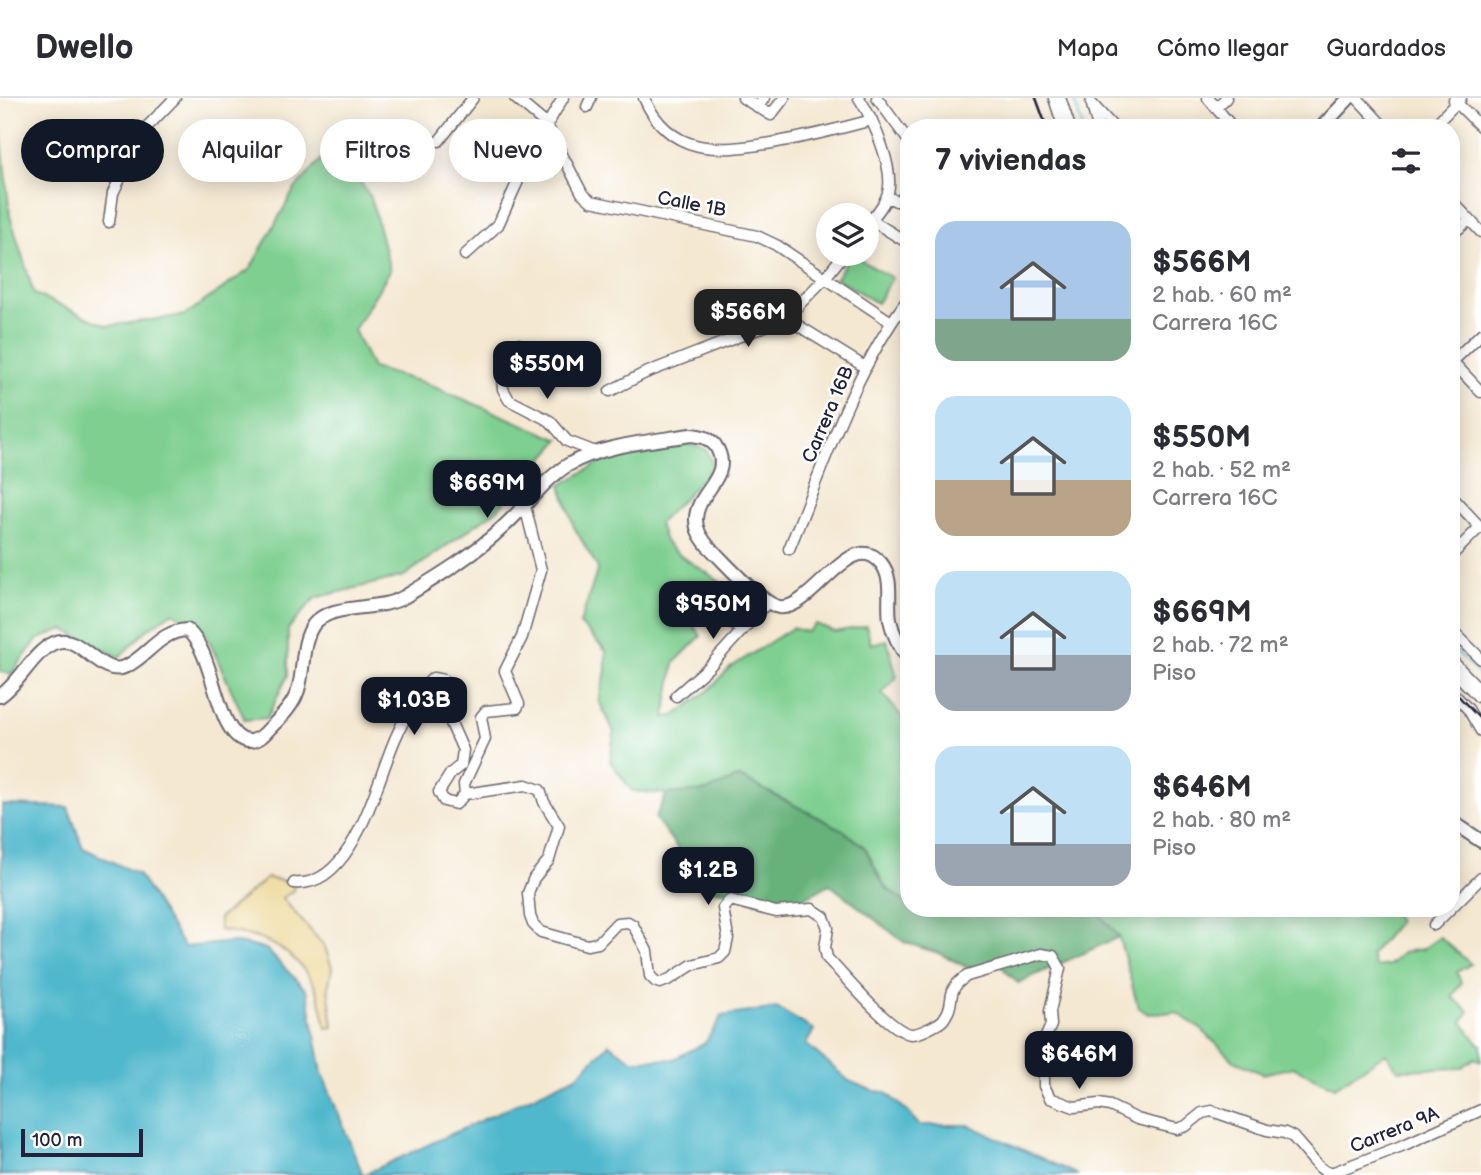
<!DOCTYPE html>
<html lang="es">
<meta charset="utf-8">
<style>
:root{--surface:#fff;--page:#f7f7f7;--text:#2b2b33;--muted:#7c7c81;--line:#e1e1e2;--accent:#111827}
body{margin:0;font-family:"Balsamiq Sans",sans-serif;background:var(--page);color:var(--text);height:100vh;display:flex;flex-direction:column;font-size:26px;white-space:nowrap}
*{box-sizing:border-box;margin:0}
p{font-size:23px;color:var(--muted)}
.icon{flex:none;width:38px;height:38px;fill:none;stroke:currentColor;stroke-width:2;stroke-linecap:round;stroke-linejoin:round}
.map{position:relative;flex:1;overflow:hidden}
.sheet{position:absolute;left:900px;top:21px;width:560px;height:798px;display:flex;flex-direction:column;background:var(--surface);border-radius:28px;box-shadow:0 4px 18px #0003}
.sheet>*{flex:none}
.guide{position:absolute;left:21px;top:21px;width:665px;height:63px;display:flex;gap:14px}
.controls{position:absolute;left:816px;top:105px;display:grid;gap:14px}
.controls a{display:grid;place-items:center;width:63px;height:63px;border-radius:50%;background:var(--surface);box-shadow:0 4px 18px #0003;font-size:35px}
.scale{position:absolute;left:21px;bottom:18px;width:122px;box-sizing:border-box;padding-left:7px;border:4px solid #22223b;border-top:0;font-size:19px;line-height:24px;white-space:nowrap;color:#22223b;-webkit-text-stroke:5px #fff;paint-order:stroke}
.price{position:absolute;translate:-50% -60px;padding:0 16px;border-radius:14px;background:var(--accent);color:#fff;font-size:23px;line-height:46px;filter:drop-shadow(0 2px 4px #0008)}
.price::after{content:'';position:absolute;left:50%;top:42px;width:21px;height:16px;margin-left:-10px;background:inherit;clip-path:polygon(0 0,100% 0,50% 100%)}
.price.selected{background:#222;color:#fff}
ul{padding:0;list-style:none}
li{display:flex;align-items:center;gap:21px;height:175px;padding:0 35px}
li span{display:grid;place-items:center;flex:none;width:196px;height:140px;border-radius:21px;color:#555}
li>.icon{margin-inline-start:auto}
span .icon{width:84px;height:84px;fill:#fffc;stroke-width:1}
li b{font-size:30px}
h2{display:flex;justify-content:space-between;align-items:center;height:84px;padding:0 35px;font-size:30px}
.chip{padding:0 24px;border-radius:32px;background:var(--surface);box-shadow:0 4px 18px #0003;font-size:24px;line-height:63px}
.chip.selected{background:var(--accent);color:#fff}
header{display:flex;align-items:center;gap:42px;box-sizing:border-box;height:98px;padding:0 35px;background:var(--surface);border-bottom:2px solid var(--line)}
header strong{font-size:33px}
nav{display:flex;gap:38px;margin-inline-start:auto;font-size:24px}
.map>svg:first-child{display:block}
.green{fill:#7ecf90;stroke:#507866;stroke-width:2}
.forest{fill:#66b27a;stroke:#446a5a;stroke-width:2}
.sand{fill:#eeda9e;stroke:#887e6c;stroke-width:2}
.water{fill:#4fb8cc;stroke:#386d84;stroke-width:2}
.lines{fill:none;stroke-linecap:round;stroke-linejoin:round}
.stream{stroke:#4fb8cc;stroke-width:2.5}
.minor-casing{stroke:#6c6770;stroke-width:13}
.tertiary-casing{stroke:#6c6770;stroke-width:16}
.primary-casing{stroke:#6c6770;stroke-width:19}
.minor{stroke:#fff;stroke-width:10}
.tertiary{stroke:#fff;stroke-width:12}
.primary{stroke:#fff;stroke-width:16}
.rail{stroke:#22223b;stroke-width:2.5}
.labels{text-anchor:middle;stroke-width:5;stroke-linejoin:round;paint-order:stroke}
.street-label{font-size:19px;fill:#22223b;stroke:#fff}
</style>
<header>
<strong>Dwello</strong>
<nav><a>Mapa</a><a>Cómo llegar</a><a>Guardados</a></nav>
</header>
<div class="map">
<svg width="1481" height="1077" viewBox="0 0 1481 1077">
<rect width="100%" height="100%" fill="#fff"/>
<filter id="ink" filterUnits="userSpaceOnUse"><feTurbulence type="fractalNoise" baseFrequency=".0143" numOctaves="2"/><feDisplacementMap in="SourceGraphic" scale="14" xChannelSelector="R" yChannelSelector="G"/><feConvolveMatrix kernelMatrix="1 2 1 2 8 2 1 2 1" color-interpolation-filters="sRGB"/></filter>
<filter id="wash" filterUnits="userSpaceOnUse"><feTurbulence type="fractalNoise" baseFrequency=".00686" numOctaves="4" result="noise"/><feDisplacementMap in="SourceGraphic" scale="28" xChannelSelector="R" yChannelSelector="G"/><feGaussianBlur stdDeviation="1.57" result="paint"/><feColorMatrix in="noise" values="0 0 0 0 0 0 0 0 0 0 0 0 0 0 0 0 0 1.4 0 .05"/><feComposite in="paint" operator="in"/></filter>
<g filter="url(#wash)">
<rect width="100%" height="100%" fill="#f4e8d1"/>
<path class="green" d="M 0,27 L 10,118 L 34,196 L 108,228 L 185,217 L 250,171 L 294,92 L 335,46 L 371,100 L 390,172 L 354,232 L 372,270 L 425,285 L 560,342 L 498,411 L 404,478 L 315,500 L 288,531 L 288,577 L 267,620 L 245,622 L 206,536 L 173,514 L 148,531 L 119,559 L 63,531 L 37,542 L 11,576 L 0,573 Z
M 851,156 L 892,180 L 877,205 L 836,180 Z
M 686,346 L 706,351 L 714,369 L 659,425 C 661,432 663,441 667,446 C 682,463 705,470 722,486 L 690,522 L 701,538 L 674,565 L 665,619 L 674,618 L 709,592 L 730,570 L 792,530 L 807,534 L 816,526 L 835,534 L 866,528 L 871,546 L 887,542 L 897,579 L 882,595 L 906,624 L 908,624 L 908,806 L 885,789 L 865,750 L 843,732 L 740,679 L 707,694 L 667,696 L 632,693 L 610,663 L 614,634 L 599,603 L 606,573 L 606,553 L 580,526 L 598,470 L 574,429 L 561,387 L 605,362 Z
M 1089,810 L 1391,810 L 1398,824 L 1371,857 L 1375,869 L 1389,867 L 1404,854 L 1423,851 L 1440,839 L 1471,866 L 1457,874 L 1461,885 L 1452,899 L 1469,913 L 1462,924 L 1478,945 L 1481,946 L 1481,963 L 1475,960 L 1461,970 L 1398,972 L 1386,955 L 1335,989 L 1293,969 L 1263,976 L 1234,963 L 1202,932 L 1176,914 L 1148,916 L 1138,909 L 1119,839 L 1100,817 Z"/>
<path class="forest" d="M 739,679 L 843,732 L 865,750 L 885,789 L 908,806 L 908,810 L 1089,810 L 1100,817 L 1119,839 L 1018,885 L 994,861 L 974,873 L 941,856 L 904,844 L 829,786 C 807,801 782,812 755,803 C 737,797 732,793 712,792 L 699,779 L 655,720 L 667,696 L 707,693 Z"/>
<path class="sand" d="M 267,780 L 294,785 L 293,793 L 282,800 L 325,849 L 332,870 L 328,890 L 333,929 L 326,930 C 323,916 321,899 314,887 C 292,848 262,838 219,832 L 219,820 Z"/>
<path class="water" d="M 2,707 L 68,709 L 83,750 L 138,776 L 184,849 L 233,844 L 266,851 L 307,893 L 322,975 L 363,1077 L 577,978 L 609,946 L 633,962 L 674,961 L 705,945 L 722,918 L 777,910 L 814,932 L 806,946 L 849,983 L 874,993 L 885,994 L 908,1014 L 919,1027 L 969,1027 L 1078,1077 L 0,1077 Z"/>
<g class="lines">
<path class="stream" d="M 1073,0 L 1083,30
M 1451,547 L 1481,579"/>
</g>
</g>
<g filter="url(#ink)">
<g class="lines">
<g class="minor-casing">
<path id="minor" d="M 515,0 L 546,26 L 582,95 L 591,103 L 757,138 L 776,147 L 891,224
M 644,0 C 670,58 718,54 772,45 C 806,39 839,31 872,22
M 743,0 L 771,17 L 784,0
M 859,0 C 873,21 898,76 886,100 C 882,110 873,120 866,127
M 877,0 L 908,42
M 1208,0 L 1233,30
M 1357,0 L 1385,30
M 1454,2 L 1481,29
M 1091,5 L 1114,30
M 1092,7 L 1098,30
M 587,9 L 591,0
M 758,9 L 764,0
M 1216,10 L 1226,0
M 1432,30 L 1461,0
M 439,43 L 473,0
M 888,99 L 896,103 L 908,99
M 1451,102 L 1481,134
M 871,122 L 908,145
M 109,124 L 113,95 L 143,33 L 175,0
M 1451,137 L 1469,122
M 465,157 L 498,127 L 532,52 L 563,0
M 786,220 L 865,269
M 518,246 L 502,281 L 503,291 L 509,302 L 550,323 L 567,343 L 598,355
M 1451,262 L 1481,294
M 1451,265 L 1481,236
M 610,293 L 643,276 L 786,220 L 825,180 L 844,156
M 1451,398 L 1481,430
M 789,451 C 824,367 853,274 908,201
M 1451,458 L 1481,428
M 698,517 L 726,520 L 742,533
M 1451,531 L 1481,561
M 1451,593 L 1468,611 L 1481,633
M 676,598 L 709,569 L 767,505
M 465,696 L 526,687 L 540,692 L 544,704 L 559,728 L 549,762 L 534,780 L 528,795 L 530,818 L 533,826 L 541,834 L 587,847 L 598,845 L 617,825 L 628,824 L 633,827 L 647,853 L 650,878 L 655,883 L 660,885 L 670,881 L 692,867 L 719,860 L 725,854 L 728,840 L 723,810 L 730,802 L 776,814 L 812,811 L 824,819 L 828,830 L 825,850 L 827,860 C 843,876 892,936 912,936 C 919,936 926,932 932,929 C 937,926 942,925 945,919 C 957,903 943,893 967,878 L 1041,856 L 1053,858 L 1060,870 L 1050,913 L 1051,927 L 1044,943 L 1044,988 L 1050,1000 L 1074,1009 L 1099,1006 L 1110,1008 L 1137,1021 L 1177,1031 L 1186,1028 L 1202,1015 L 1212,1013 L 1267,1032 L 1285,1035 L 1293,1039 L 1318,1068 L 1326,1074 L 1334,1074 L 1404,1047 L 1481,1012
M 294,785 C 354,791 377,680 396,639 C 405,619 416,596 433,580 L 444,582 L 451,625 L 463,652 L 461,667 L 451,675 L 439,694 L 444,703 L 456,706 L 465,696 L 464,686 L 485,641 L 481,619 L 486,613 L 517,610 L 519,606 L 505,573 L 522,539 L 541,472 L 525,408
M 1434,827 L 1481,780"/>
</g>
<g class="tertiary-casing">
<path id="tertiary" d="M 1321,30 L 1349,0
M 0,598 C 20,585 33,554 54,545 C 81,532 99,582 127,568 C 149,557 160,533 187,532 C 216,555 215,639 248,643 C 257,644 264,637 270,630 C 281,619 293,608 298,592 C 305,571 300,545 314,526 C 332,504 379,514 404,499 C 437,479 475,456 503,429 C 525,410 543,382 568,367 C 601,347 653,343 691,337 C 701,338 708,339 715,347 C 736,378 695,394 696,422 C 696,432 701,439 707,447 C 722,461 761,506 779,509 C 812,514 850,428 881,465 C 894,481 887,503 890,522 C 893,537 899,548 908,560
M 1451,723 L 1481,743"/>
</g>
<g class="primary-casing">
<path id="primary" d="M 1057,0 L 1067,30
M 1451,566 L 1481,597"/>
</g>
<use href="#minor" class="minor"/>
<use href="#tertiary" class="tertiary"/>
<use href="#primary" class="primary"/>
<path class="rail" d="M 1036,0 L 1047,30
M 1451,590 L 1481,622"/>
</g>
</g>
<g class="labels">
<g class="street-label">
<text transform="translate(692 105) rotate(11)" y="7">Calle 1B</text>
<text transform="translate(827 316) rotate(-67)" y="7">Carrera 16B</text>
<text transform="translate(1394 1031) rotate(-22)" y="7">Carrera 9A</text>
</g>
</g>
</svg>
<div class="controls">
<a><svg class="icon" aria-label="layers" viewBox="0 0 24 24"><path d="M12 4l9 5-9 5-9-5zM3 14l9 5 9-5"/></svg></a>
</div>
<div class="scale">100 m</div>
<b class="price selected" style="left:748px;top:251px">$566M</b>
<b class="price" style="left:547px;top:303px">$550M</b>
<b class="price" style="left:487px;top:422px">$669M</b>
<b class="price" style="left:713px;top:543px">$950M</b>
<b class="price" style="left:414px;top:639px">$1.03B</b>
<b class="price" style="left:708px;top:809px">$1.2B</b>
<b class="price" style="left:1079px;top:993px">$646M</b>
<div class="guide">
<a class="chip selected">Comprar</a>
<a class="chip">Alquilar</a>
<a class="chip">Filtros</a>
<a class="chip">Nuevo</a>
</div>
<section class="sheet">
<h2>7 viviendas<svg class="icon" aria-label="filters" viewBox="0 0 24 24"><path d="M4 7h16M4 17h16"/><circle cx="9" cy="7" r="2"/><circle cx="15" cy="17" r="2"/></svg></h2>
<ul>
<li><span style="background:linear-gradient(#a9c7e8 70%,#7fa58c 0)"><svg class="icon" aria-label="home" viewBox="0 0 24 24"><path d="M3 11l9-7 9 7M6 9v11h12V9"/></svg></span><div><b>$566M</b><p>2 hab. · 60 m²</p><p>Carrera 16C</p></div></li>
<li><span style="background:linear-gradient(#bfe0f5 60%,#b9a48a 0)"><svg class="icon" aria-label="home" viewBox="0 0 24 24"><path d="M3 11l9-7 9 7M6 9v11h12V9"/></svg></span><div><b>$550M</b><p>2 hab. · 52 m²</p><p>Carrera 16C</p></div></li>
<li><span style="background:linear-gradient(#bfe0f5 60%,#9aa5b1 0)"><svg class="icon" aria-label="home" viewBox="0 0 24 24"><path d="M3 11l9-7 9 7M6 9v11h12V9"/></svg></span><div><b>$669M</b><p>2 hab. · 72 m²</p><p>Piso</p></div></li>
<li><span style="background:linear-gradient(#bfe0f5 70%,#9aa5b1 0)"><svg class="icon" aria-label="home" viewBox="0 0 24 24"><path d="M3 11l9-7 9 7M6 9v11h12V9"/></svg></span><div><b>$646M</b><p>2 hab. · 80 m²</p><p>Piso</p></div></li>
</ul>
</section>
</div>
